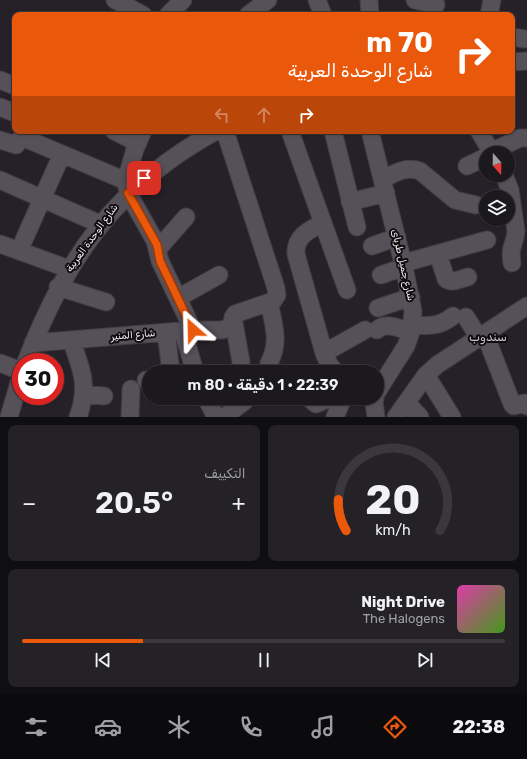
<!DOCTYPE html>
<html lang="ar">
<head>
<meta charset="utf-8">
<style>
	body { margin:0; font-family:Rubik,Cairo,sans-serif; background:#252227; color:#f1f3f6; direction:rtl; height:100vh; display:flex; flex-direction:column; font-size:15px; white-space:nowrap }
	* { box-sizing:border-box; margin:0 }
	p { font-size:13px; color:#a0a0a4 }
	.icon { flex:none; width:22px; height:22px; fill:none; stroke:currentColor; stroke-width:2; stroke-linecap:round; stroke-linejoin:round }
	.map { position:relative; height:417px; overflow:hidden; direction:ltr }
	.panel { display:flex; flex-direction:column; gap:8px; padding:8px; background:#0f0e10; flex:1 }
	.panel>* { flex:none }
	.banner { position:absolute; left:12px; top:12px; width:503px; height:122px; border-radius:8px; box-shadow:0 1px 3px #0004,0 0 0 1px #3a383c; direction:rtl; background:#ea580c; color:#fff; overflow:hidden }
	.needle { width:26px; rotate:160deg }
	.tools { position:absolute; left:479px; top:146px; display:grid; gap:8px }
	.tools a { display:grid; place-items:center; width:36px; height:36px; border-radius:50%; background:#1c191e; box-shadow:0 1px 3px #0004,0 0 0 1px #3a383c; font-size:20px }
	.speed { position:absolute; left:12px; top:353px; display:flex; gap:8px; font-size:20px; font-weight:700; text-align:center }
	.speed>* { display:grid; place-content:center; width:52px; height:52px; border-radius:50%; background:#1c191e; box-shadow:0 1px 3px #0004,0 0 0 1px #3a383c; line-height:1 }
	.speed .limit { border:6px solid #d22; background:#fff; color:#111 }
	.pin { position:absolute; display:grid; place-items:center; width:34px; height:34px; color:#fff; margin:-17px; border-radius:8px; box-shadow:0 2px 6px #0006 }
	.me { position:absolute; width:44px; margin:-22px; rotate:335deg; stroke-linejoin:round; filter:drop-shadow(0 0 3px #0008) }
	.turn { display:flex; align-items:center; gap:14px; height:84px; padding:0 16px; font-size:18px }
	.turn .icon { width:52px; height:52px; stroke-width:2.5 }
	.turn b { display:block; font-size:28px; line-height:34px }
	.lanes { display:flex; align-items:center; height:38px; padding:0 16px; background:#0003; justify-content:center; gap:20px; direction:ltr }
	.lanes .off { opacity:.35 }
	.big { font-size:30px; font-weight:600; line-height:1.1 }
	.panel .card { flex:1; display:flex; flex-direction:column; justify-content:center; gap:6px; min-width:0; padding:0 14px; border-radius:8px; background:#252227 }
	.panel .dial { align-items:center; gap:0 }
	.dial svg { height:104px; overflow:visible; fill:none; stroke:#3a383c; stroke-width:7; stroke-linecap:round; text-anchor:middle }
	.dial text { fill:#f1f3f6; stroke:none }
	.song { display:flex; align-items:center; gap:12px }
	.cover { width:48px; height:48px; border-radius:6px; background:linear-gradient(135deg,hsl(320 70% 55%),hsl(100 70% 35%)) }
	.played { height:4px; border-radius:2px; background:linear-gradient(90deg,#ea580c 25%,#3a383c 25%) }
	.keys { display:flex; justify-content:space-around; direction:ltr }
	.heat { display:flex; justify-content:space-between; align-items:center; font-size:22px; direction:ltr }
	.panel .tiles { flex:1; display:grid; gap:8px; grid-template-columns:1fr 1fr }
	.card:last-child { grid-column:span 2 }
	.trip { position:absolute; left:142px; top:365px; width:242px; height:40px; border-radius:20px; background:#1c191e; box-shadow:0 1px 3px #0004,0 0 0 1px #3a383c; font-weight:600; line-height:40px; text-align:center; direction:rtl }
	.tab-bar { display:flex; height:64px; justify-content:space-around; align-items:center; background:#0b0a0c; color:#a0a0a4 }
	.tab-bar .icon { width:28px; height:28px }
	.tab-bar .on { color:#ea580c }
	.tab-bar b { font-size:18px; color:#f1f3f6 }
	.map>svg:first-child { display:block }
</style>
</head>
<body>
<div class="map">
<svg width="527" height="417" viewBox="0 0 527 417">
	<rect width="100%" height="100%" fill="#262128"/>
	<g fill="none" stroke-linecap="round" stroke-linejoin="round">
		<!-- minor casing -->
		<g stroke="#413d42" stroke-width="19">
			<path id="minor" d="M115,0l28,15
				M317,0l6,15
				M369,0l1,15
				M415,0l21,5
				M168,15l15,-15
				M248,15l20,-15
				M489,15l3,-15
				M512,37l13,2
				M512,62l15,-1
				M0,80l15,6
				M0,107l15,6
				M114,131l24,12
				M143,131l-8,18 -9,32 2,12 27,48 5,20 33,69
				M290,131l57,159
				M333,131l24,96
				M370,131l34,136 9,44 -2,21 -5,14 -29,46
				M479,131l13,22
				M0,140l16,5 5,-7h3l102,43
				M491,152l29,-14h7
				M467,166l19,-9
				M504,175l6,15 6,41c-1,15 -7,14 -4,32
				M383,179c12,-6 23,-13 37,-8l35,29 21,5
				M0,180l100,44
				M350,202l36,-9
				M323,223c-14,7 -28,13 -27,31l28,99 5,11 6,8
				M0,244l69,25
				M372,246l25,-9
				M158,249l28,-32
				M19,251l43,-97
				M438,254l8,25c6,5 14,0 22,-2
				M404,263l83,-23
				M381,275l23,-8
				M58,287l48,15
				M178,298l41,-23
				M378,308l33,-11
				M233,317l8,45
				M466,317l13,21
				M412,325c17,1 27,2 41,-9
				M377,330c9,-9 24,-1 34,2
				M183,331l12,41
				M166,332l5,40
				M485,334l27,70 2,2 10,-3 3,3
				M71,340c11,29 18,47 7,77
				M33,343l160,-13h29l8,-3 5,-13 38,-13 4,-6 -1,-7 -51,-157
				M324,353l41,-23
				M26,362c40,-105 90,-176 190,-231
				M0,363l21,8
				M269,363c11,-20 5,-38 0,-60
				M426,375l26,42
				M146,380h3
				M85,394l19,2
				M206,398l10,19
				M309,398l7,6 14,-6
				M375,398l-1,4 2,15
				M407,403l13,14
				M9,417l12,-41
				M130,417l1,-28
				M224,417l21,-16
				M335,417l8,-19
				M396,417l30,-42 11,-10 90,-59"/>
		</g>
		<!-- minor -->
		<use href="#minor" stroke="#565158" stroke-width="17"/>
	</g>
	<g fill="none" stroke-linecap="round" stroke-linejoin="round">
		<!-- route casing -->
		<g stroke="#983908" stroke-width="10">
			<path id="route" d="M144,178l-16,15 29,52 3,16 33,69"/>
		</g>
		<!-- route -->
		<use href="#route" stroke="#ea580c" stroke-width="7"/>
	</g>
	<g text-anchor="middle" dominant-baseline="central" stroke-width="4" stroke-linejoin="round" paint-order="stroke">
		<!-- street labels -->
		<g font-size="10" fill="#f1edf1" stroke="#0e0c0f">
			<text transform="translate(92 238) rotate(-54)">شارع الوحدة العربية</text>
			<text transform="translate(403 265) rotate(77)">شارع جميل طرباى</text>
			<text transform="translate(133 335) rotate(-5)">شارع المنير</text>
		</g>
		<!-- quarter labels -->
		<g font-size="12" fill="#c8c1c9" stroke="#0e0c0f">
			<text x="488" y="337">سندوب</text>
		</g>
	</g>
</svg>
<div class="tools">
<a><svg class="needle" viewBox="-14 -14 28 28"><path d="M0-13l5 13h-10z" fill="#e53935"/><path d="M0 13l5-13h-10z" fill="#a0a0a4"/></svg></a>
<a><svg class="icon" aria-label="layers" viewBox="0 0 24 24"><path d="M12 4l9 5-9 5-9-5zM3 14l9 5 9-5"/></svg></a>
</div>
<div class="speed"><div class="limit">30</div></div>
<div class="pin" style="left:144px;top:178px;background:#d93025"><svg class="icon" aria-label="arrive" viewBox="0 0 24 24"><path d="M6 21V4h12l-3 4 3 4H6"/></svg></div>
<svg class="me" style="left:193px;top:330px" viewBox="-20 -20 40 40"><path d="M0-17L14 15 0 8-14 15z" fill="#ea580c" stroke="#fff" stroke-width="4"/></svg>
<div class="trip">22:39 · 1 دقيقة · 80 m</div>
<div class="banner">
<div class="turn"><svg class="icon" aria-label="right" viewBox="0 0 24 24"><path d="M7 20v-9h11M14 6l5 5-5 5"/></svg><div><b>70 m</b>شارع الوحدة العربية</div></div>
<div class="lanes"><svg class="icon off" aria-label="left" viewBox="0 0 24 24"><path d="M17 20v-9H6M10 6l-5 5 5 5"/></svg><svg class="icon off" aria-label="ahead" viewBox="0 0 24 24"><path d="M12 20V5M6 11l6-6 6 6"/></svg><svg class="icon" aria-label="right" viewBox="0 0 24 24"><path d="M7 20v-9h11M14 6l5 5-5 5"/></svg></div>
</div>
</div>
<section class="panel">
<div class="tiles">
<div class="card dial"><svg viewBox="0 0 100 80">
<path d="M14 69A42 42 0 1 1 86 69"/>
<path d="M14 69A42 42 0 0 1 8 45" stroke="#ea580c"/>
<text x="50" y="56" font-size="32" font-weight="700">20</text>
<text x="50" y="72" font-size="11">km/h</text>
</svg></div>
<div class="card"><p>التكييف</p>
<div class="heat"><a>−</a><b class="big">20.5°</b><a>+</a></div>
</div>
<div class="card">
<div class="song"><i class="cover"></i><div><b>Night Drive</b><p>The Halogens</p></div></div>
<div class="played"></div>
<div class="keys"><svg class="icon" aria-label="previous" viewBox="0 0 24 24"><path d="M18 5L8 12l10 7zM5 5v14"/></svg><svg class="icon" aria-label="pause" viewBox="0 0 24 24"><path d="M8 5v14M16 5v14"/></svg><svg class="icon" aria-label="next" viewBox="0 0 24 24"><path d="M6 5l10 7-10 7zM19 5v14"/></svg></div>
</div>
</div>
</section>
<nav class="tab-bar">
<b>22:38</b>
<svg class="icon on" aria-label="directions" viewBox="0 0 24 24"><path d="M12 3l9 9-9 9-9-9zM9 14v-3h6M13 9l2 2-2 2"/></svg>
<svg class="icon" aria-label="music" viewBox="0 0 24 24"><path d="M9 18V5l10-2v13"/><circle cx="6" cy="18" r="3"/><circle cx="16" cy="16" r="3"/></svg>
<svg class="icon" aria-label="phone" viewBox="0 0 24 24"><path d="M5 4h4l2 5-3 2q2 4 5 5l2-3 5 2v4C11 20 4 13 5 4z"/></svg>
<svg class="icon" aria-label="climate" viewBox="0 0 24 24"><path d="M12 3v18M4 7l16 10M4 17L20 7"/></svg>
<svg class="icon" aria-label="car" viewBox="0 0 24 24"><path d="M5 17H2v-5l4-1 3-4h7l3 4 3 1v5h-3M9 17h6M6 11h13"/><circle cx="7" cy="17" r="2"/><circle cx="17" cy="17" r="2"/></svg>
<svg class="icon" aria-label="filters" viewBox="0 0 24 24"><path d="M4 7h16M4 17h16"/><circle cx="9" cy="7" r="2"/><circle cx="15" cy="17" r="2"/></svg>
</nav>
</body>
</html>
